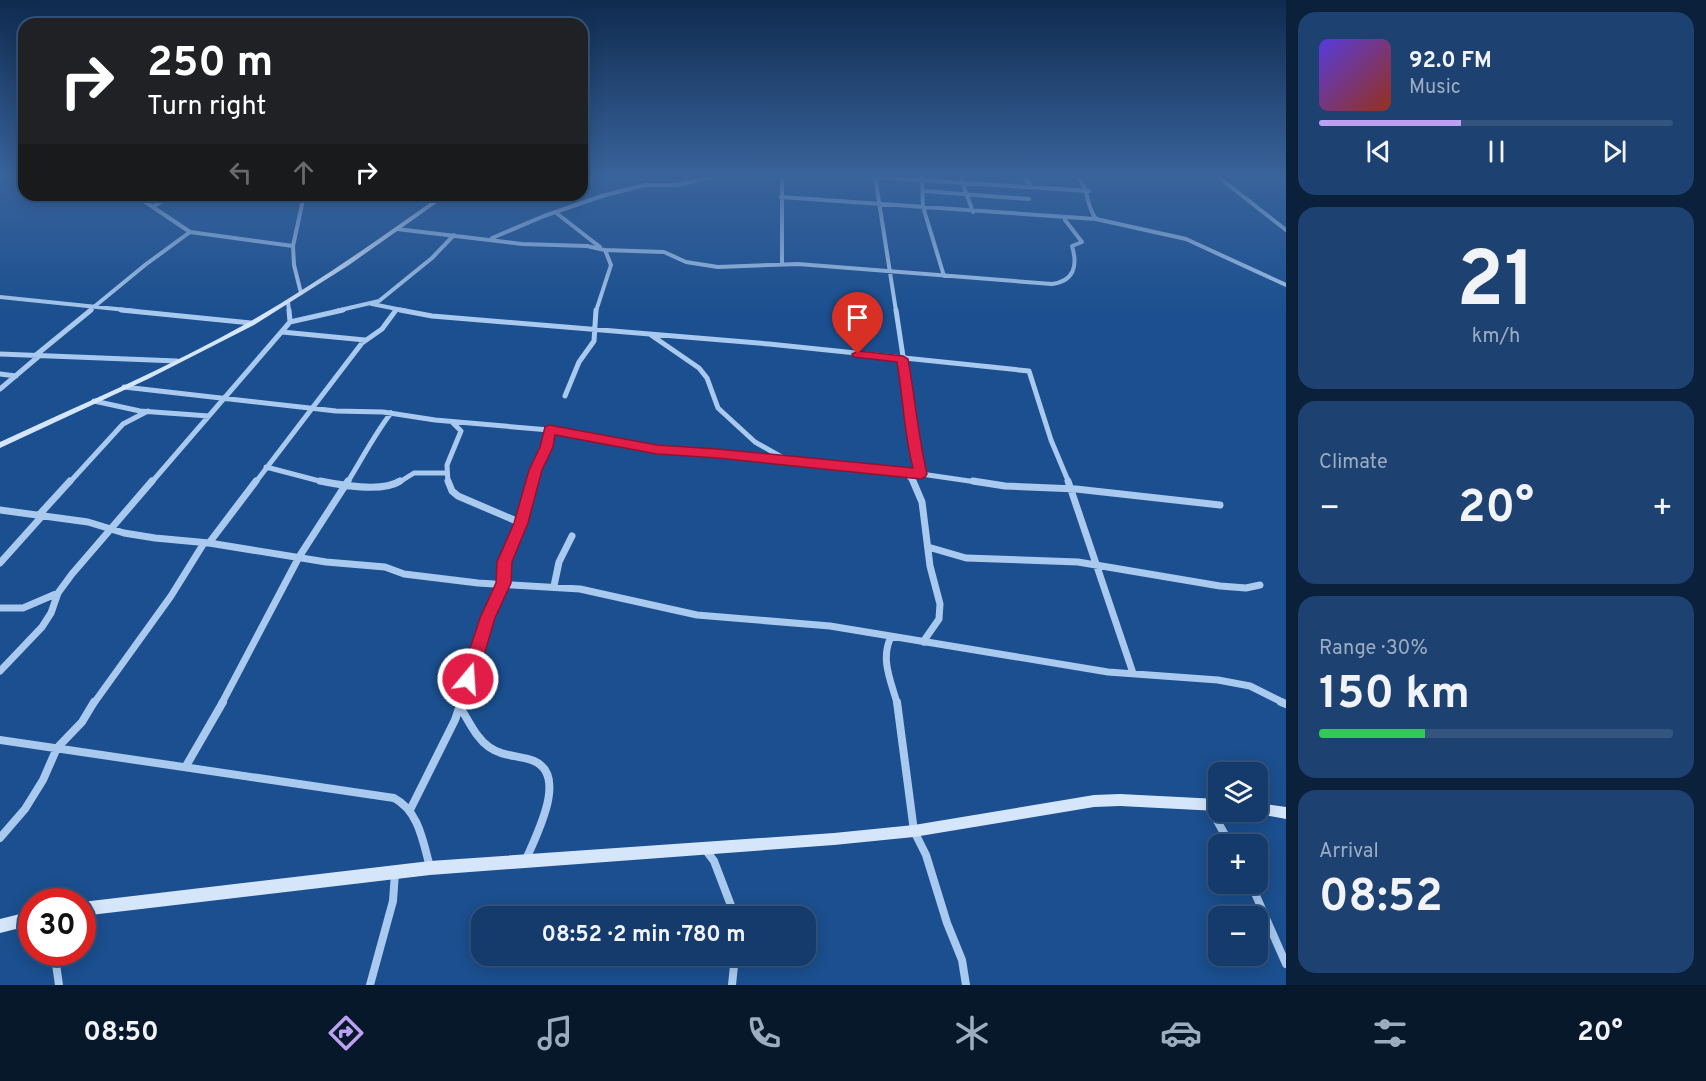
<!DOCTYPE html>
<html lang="en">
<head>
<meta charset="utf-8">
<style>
	body { margin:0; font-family:Overpass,sans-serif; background:#1d4271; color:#f1f3f6; height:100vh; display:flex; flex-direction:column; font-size:22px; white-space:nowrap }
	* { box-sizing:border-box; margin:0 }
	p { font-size:20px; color:#9dadc1 }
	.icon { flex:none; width:33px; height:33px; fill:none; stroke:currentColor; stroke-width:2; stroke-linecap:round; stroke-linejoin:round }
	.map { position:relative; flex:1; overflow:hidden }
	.drawer { display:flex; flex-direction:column; gap:12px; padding:12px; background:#0b203b; width:420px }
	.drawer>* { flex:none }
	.hud { position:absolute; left:18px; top:18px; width:570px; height:183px; border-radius:18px; box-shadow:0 3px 15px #0003,0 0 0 2px #33557e; background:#202124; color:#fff; overflow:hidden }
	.fabs { position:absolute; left:1208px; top:762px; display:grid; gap:12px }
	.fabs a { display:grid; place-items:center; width:60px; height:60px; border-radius:12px; background:#143b6b; box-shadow:0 3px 15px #0003,0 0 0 2px #33557e; font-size:30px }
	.speed { position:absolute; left:18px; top:888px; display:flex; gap:12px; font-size:30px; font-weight:700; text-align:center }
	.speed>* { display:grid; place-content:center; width:78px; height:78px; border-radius:50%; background:#143b6b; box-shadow:0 3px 15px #0003,0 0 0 2px #33557e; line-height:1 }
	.speed .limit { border:9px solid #d22; background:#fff; color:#111 }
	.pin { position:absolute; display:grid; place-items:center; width:51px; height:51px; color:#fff; margin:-62px -26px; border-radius:50% 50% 50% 0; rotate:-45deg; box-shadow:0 0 6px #0007 }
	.pin .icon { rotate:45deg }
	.me { position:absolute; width:66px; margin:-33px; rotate:18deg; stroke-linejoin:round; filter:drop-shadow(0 0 4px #0008) }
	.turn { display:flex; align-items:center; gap:21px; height:126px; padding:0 30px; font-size:27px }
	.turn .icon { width:78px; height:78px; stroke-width:2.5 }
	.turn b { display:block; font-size:42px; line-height:51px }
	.lanes { display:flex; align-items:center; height:57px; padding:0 30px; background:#0003; justify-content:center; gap:30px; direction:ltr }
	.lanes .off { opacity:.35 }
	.big { font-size:45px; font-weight:700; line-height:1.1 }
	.drawer .widget { flex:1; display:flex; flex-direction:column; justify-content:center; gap:9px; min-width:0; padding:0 21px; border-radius:18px; background:#1d4271 }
	.drawer .dial { align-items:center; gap:0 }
	.dial b { font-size:78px; line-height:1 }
	.song { display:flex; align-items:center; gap:18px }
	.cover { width:72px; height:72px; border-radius:9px; background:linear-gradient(135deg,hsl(250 70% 55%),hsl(10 70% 35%)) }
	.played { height:6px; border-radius:3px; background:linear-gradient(90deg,#bca0f2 40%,#33557e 40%) }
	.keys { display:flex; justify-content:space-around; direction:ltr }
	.heat { display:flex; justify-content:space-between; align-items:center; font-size:33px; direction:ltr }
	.charge { height:9px; border-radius:4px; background:linear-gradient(90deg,#34c759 30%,#33557e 0) }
	.trip { position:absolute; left:471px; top:906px; width:345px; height:60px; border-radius:18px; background:#143b6b; box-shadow:0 3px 15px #0003,0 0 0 2px #33557e; font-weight:700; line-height:60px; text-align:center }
	.dock { display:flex; height:96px; justify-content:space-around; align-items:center; background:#08182b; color:#9dadc1 }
	.dock .icon { width:42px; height:42px }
	.dock .selected { color:#bca0f2 }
	.dock b { font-size:27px; color:#f1f3f6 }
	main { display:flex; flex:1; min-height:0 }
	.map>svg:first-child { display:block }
</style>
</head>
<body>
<main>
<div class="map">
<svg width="1286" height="985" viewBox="0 0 1286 985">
	<rect width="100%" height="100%" fill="#1b4f8f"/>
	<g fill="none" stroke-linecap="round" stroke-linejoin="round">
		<!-- street-far3 -->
		<path stroke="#a9c9ee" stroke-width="4" d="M782,176v88
			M858,176l231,15
			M875,176l21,135
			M960,176l13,36
			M1024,176l7,11
			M1077,176c12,13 9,30 19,43l90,20 100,46
			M1217,176l69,54
			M922,177l1,31
			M924,191l105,8
			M135,195l55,37 103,14 1,19 7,28
			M781,197l315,22
			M154,206l18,-11
			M924,210l20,66
			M555,212l45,35
			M397,229l125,15 65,2 18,4 6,15 -15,46
			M492,238l52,-22 58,-20 43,-11h33l38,-9
			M293,246l11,-51
			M605,250l59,2 22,10 32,5 80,-3 254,20c22,-3 26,-18 20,-38l10,-4 -17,-22
			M0,297l136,14
			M288,302l1,9
			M372,304l35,7
			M89,311l56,-46 45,-33
			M336,311l43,-10 53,-43 22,-23
			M395,311l1,-2"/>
		<!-- street-far2 -->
		<path stroke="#a9c9ee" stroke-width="5" d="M121,310l130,13
			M400,310l32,6 337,28 260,27 22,69 18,43
			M896,310l16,106 2,30 7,28
			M290,322l53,-12
			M282,332l83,8
			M651,335l48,33 8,10 11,30 37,34 30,17
			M0,354l177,7
			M36,355l55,-45
			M0,374l16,2
			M124,387l212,24 47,1 52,8 114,10 108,20 230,19 96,14
			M0,389l39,-33
			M565,396l14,-34 15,-21 2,-31
			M94,401l46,10 69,5
			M266,467l61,16
			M906,473l8,10
			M69,483l54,-59 25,-13
			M151,483l139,-161 -1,-12
			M255,483l107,-140 20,-14 14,-19
			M347,483c15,-24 27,-48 44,-70
			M398,483l16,-10h33
			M448,483l-1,-18 14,-34 -9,-9
			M532,483l14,-36 3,-17"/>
		<!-- street-far1 -->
		<path stroke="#a9c9ee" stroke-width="7" d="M320,481c20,4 62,12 80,0
			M448,481l4,10 6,5 63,27
			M913,481l9,21 8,64 10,38 -1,15 -16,23
			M973,481l32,5 71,3 144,16
			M1068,481l65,192
			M0,510l88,12 36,11 31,5 54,5 117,19 59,5 19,7 74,9 102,6 117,26 133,11 278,46 110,8 32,6 34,17
			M39,515l31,-34
			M209,543l47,-62
			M928,547l38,11 112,4 142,24 26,2 14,-3
			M0,563l43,-48
			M554,586l5,-24 13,-26
			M0,608h23l35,-15
			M891,637c-11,22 0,44 6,66
			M0,671l42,-44 9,-14 7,-20 14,-19 80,-93
			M94,703l77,-107 33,-53
			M222,703l77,-146 49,-76
			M460,703l28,-85 16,-35v-21l17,-39 11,-42"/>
		<!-- street -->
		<path stroke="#a9c9ee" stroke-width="8" d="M897,702l17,129 12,24 21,68 15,37 4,25
			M1281,702l5,2
			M459,706c10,14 16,31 30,41 14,10 30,8 45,14 35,15 1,76 -9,101
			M0,740l394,58c25,13 29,44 36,69
			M186,766l37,-64
			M1209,806l21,38
			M410,810l45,-90 6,-18
			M0,838l25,-29 18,-29 14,-32 25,-26 12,-20
			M705,849l9,12 21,55
			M1251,884l35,80
			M59,952l-3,12 3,21
			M370,985l23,-84 2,-28
			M732,985l3,-29"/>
		<!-- secondary -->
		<path fill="#d6e6fa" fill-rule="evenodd" d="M441,195h7l-99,70 -95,60 -106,54 -148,69v-6c84,-39 170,-75 251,-121 66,-38 128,-82 190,-126z
			M1120,794l98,5v12l-98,-5 -26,1 -180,30 -80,8 -404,30 -348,41v-14l348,-41 404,-28 80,-8 180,-30z
			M1257,803l29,4v12l-33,-6 -1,-1h5z
			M32,911v14l-32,8v-14z"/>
	</g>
	<!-- sky -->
	<linearGradient id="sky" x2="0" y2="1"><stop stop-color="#0f2b4f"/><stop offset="0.56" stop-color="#39639b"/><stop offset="1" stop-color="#39639b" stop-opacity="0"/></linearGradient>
	<rect width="1286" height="314" fill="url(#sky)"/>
	<!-- route -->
	<path fill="#e11d48" stroke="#92132f" stroke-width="1.5" d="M858,351l45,5 5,3c7,38 10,77 19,115l-2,3 -4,2 -204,-21 -60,-4 -102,-19 -2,12 -11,23 -14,53 -16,39 -1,21 -16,35 -18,61 -3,5 -6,2 -6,-2 -2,-5 20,-61 16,-35 1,-21 17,-39 15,-53 11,-23 5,-20 4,-2 108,20 60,4 196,19c-9,-34 -10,-71 -16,-106l-43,-5 -2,-3z"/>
</svg>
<div class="fabs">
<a><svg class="icon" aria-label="layers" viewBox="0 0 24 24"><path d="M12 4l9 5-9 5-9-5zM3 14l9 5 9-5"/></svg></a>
<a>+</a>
<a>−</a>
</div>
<div class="speed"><div class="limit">30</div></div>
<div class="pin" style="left:858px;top:354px;background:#d93025"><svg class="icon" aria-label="arrive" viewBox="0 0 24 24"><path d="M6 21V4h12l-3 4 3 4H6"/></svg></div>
<svg class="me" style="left:468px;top:679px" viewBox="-20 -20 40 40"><circle r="17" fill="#e11d48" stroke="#fff" stroke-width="3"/><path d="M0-11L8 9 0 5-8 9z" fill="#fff"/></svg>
<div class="trip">08:52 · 2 min · 780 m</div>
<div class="hud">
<div class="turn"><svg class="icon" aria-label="right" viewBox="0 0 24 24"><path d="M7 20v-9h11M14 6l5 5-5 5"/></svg><div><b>250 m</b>Turn right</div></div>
<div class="lanes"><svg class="icon off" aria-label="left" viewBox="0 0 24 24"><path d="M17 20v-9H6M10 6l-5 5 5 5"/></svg><svg class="icon off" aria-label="ahead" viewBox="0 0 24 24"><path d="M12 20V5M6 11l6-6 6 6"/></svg><svg class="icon" aria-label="right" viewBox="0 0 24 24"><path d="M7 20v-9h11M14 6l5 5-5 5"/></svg></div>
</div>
</div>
<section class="drawer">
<div class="widget">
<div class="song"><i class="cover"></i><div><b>92.0 FM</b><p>Music</p></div></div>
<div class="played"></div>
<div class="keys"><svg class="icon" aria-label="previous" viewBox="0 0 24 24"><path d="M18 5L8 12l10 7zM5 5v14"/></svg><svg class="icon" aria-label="pause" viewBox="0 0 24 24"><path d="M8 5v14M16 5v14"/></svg><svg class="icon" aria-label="next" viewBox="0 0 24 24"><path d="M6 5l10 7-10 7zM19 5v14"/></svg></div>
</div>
<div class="widget dial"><b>21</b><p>km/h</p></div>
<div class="widget"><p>Climate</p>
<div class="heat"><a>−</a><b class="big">20°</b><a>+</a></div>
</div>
<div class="widget"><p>Range · 30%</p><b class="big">150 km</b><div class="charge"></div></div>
<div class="widget"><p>Arrival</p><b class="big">08:52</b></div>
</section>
</main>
<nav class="dock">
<b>08:50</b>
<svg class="icon selected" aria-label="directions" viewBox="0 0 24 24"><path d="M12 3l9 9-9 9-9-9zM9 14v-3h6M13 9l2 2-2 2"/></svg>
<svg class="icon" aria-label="music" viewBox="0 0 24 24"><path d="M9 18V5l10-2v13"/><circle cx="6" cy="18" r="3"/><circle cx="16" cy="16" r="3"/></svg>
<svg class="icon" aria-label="phone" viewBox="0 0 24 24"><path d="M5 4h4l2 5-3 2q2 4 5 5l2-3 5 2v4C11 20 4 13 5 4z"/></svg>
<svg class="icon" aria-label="climate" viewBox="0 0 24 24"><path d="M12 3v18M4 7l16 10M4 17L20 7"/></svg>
<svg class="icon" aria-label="car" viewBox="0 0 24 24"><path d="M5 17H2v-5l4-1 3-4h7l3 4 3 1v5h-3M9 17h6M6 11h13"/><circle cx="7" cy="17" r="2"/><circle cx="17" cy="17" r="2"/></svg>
<svg class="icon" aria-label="filters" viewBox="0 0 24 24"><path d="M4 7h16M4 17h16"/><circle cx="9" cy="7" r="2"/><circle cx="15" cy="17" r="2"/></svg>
<b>20°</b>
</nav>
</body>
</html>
